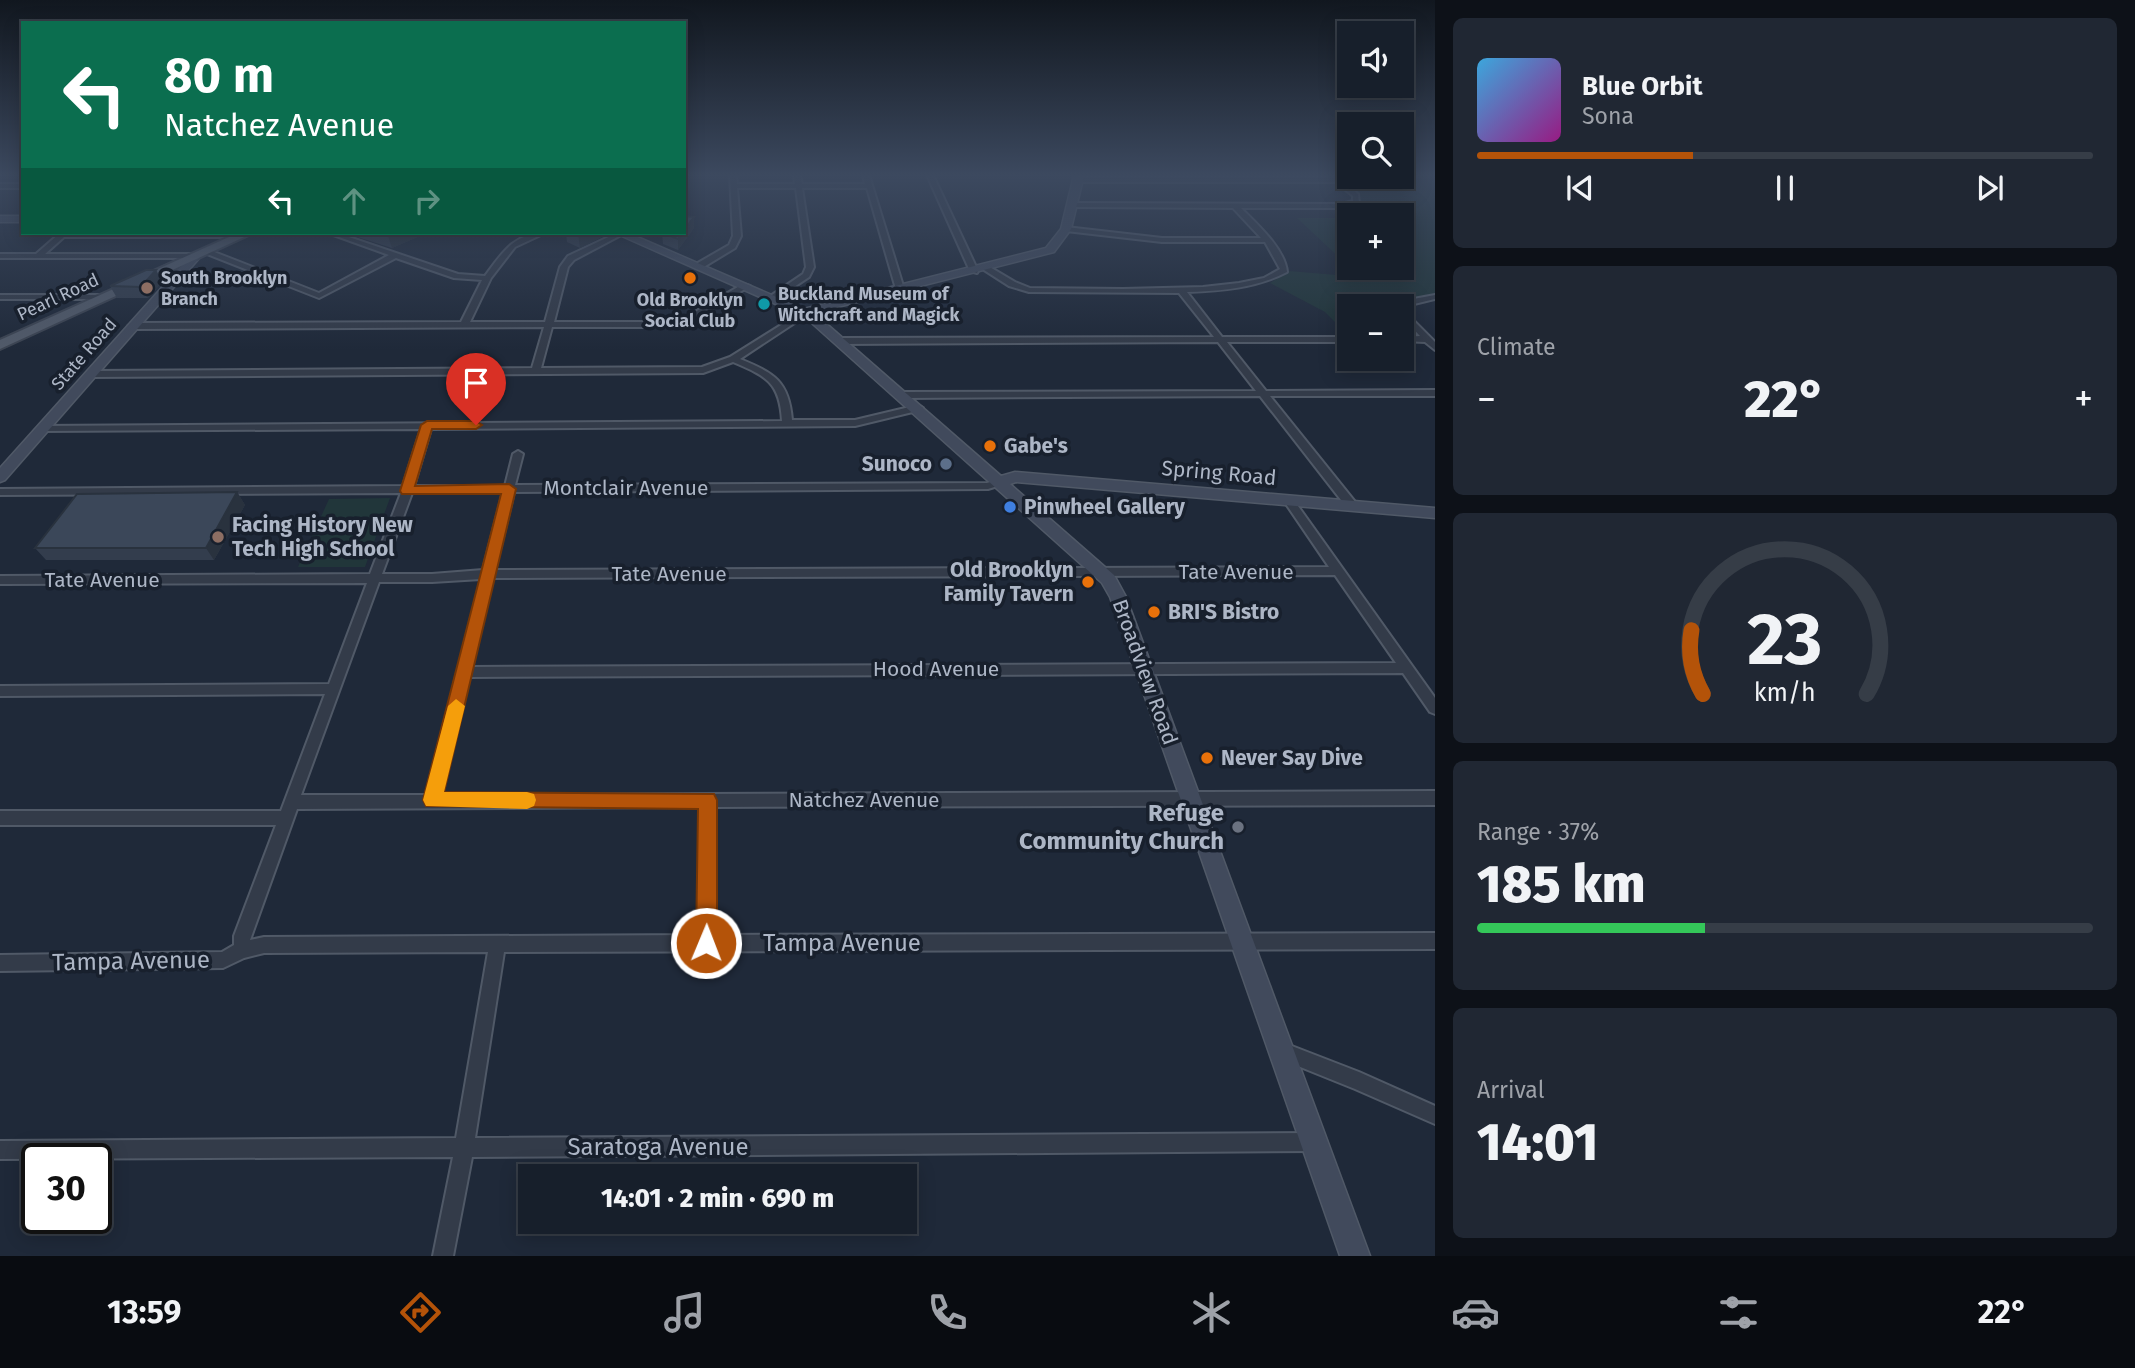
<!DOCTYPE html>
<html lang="en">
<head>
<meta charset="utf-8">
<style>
	body { margin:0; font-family:"Fira Sans",sans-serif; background:#202733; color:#f1f3f6; height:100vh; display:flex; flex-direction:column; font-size:26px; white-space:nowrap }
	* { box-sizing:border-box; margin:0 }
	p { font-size:23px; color:#9ea2a9 }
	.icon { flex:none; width:38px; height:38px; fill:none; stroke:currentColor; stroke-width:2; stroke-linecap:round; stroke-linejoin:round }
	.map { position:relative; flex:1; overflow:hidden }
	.details { display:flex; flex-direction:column; gap:18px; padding:18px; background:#0d1118; width:700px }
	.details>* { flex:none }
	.guide { position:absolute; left:21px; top:21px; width:665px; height:214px; border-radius:0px; box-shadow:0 4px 18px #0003,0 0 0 2px #363d47; background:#0b6e4f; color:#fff; overflow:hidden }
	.tools { position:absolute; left:1337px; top:21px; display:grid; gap:14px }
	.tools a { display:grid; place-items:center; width:77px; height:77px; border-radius:0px; background:#171f2b; box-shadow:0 4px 18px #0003,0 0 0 2px #363d47; font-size:35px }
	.speed { position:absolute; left:21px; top:1143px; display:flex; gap:14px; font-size:35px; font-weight:700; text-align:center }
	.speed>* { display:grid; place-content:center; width:91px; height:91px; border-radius:50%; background:#171f2b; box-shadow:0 4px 18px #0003,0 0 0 2px #363d47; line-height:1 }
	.speed .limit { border:4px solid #111; border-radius:10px; background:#fff; color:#111 }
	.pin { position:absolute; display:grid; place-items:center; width:60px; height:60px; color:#fff; margin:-72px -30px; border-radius:50% 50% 50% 0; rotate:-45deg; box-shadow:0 0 7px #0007 }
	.pin .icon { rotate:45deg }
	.me { position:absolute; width:77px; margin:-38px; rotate:1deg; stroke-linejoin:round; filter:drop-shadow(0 0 5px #0008) }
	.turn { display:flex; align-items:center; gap:24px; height:147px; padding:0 28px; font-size:32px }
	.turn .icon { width:91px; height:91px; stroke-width:2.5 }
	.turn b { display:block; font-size:49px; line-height:60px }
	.lanes { display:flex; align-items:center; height:66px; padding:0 28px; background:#0003; justify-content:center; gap:35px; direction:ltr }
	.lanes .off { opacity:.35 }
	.big { font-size:52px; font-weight:800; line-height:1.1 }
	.details .tile { flex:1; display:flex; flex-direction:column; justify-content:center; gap:10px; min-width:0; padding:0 24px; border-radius:10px; background:#202733 }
	.details .dial { align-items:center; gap:0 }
	.dial svg { height:182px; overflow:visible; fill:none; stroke:#363d47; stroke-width:7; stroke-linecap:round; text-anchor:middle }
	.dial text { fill:#f1f3f6; stroke:none }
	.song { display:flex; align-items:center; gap:21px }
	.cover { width:84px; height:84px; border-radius:10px; background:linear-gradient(135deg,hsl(200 70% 55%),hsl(310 70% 35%)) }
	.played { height:7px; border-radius:4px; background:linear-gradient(90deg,#b45309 35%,#363d47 35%) }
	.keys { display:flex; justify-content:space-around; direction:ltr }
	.heat { display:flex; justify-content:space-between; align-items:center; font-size:38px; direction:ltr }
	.charge { height:10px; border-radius:5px; background:linear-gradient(90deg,#34c759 37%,#363d47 0) }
	.trip { position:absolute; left:518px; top:1164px; width:399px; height:70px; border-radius:0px; background:#171f2b; box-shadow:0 4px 18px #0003,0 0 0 2px #363d47; font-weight:800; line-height:70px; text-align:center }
	.dock { display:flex; height:112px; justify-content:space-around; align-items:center; background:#090c11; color:#9ea2a9 }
	.dock .icon { width:49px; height:49px }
	.dock .active { color:#b45309 }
	.dock b { font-size:32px; color:#f1f3f6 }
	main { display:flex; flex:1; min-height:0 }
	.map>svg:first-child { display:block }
</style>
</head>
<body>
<main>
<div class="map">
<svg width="1435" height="1256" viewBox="0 0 1435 1256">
	<rect width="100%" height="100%" fill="#1f2939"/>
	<!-- green -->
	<path fill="#21363a" d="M1435,175v123h-11l-21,11 24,30h-25v-33h-53v30l-24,-24 -55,-29 19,-12 60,5 5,-8h48v-53l-53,1 -12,-10 20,-4 2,-4 -9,-9h21l1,-6 -9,-6z
		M1297,218h52v45l-5,-1z
		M390,498l-25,69h-67l31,-68z"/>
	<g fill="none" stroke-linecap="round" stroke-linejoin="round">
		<!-- stream -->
		<path stroke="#324461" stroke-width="2" d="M1406,175l4,4"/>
		<!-- street casing -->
		<g stroke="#505967" stroke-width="4">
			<path id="street" d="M730,175h6l1,9h58l-1,-9h6l2,9h63l-2,-9h6l35,114 -4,2 -4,-2 -29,-101h-65l12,79 -5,10 -33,22 -7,-2 34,-23 3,-7 -10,-79h-59l4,48 -6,12 -33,20h-6v-4l33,-19 4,-9z
				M927,175h6l45,96 -1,2 -7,-2z
				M1328,175h6l24,19 1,9 -18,5h-100c16,16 44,41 46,64 -31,16 -66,19 -100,20l35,45h127v5h-122l39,49 169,-1v6h-165l86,107 1,3 -1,3h-8l-88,-113 -358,2 -5,-3 5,-3 354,-1 -38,-49 -378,2 -4,-3 4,-3 374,-1 -35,-44 -150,-1 -20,-6 -28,-18 7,-2 27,16 15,6 93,1 80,-2 36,-4 25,-5 16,-9 -15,-27h-103l-96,-11 -4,-2 4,-2 96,11h99l-28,-30 -161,-1 -3,-2 3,-2 269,1 12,-3v-5l-17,-14h-258l-3,-2 3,-2h253z
				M0,184h23v4h-23z
				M60,233h183l4,2 -4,2h-179l-19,17h154l1,2 -4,2h-196v-4h36z
				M328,233h9l121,41 27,2c17,-23 29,-43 60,-43l-30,14 -24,31 -21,44h75l15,-55 8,-11 49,-23h8l-51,27 -6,7 -14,55h124l65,-38 7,2 -70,41h-128l-11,41 161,-1 28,-10 75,-47h3v4l-68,45c34,14 49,22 52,61h63l63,-15 5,3 -2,2 -66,16 -424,3 -17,57h91l8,-32 5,-3 5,3 -8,31 472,-2 13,-4 5,3 -1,2 -16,5 -474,3 -19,78 834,-3 -45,-66 5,-4 4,2 142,199v16l-5,-2 -27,-39 -934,4 -28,118 994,-4v14l-721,2v128l721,-2v16l-931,3 -29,186 840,-5 7,2 2,7 -2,7 -7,2 -843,6 -19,99h-20l20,-99 -453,2v-18l456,-3 32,-186 -224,1 -20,5 -21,10 -223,3v-16l222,-3 12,-7v-9l42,-111h-276v-14h281l44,-117 -325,2v-10l329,-2 38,-101 -367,1v-8l370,-2 31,-81 -401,2v-6l403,-3 18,-57 -378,2 -3,-1v-4l742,-5c-2,-39 -16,-45 -49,-59l-30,11 -612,4 -4,-3 4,-3 441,-3 12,-41 -412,2 -4,-3 4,-3 329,-1 21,-42 -28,-2 -58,-20 -77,40 -117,-46 7,-2 110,43 70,-38zM503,492l-20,78 -51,4h-50l30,-81zM1335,575l61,88 -924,4 21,-89zM481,579l-55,216h-125l78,-213h53zM700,807l-2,128 -434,2 -14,3 47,-131z
				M0,295h103l4,2 -4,2h-103z
				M1435,295v4l-21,5 -7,10 28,28v8l-10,-8 -23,-1v-4l18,-1 -18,-19v-7l6,-10z
				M1284,1043l75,29 76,34v18l-80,-35 -77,-31 -3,-6 3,-6z"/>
		</g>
		<!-- secondary casing -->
		<g stroke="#505967" stroke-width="3">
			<path id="secondary" d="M1074,175h10l-13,54 -17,23 -240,61 187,163 14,-4 420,36v10l-419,-36 -6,2 104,91 12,22 244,659h-30l-230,-659 -8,-14 -297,-266 -190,-84h13l176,76 242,-61 15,-19z
				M0,216h23v6h-23z
				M192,254l9,2 -196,224 -5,2v-14z"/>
		</g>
		<!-- primary casing -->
		<g stroke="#3c4452" stroke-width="4">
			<path id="primary" d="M238,233h15l-253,116v-9z"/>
		</g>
		<!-- street -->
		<use href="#street" fill="#333b49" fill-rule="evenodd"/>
		<!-- secondary -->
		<use href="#secondary" fill="#414a5c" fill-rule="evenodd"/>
		<!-- primary -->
		<use href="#primary" fill="#515a69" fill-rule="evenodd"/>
	</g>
	<!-- wall -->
	<path fill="#333d4d" d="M694,228l-16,22 -15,-6 -1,-11z
		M345,233h77v2l-30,13z
		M566,233h41v1l-27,14 -13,-6z
		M156,270l6,12 -14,16h-31l-7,-12z
		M237,492l8,13 -31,55h-168l-11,-12z"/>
	<!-- shaded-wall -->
	<path fill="#29323e" d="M694,217v11l-16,22v-11l4,-6h2v-3z
		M387,233h35v2l-30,13z
		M578,233h29v1l-27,14z
		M156,270l6,12 -14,16 -7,-11z
		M237,492l8,13 -31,55 -8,-12z"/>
	<!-- building -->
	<path fill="#3b4759" stroke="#29323e" stroke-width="2" d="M684,216l10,1 -10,13z
		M663,233h19l-4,6z
		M146,270h10l-15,17 -31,-1z
		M237,492l-31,56h-171l42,-54z"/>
	<!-- sky -->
	<linearGradient id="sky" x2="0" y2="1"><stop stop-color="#11171f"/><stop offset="0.5" stop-color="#3c495f"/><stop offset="1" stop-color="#3c495f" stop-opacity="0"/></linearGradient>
	<rect width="1435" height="350" fill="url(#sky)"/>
	<!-- route -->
	<path fill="#b45309" stroke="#753606" stroke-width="2" d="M427,421h49l6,4 -6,4h-44l-17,57 94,-2 7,5 -72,303 270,2 3,6v143l-3,8 -8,3 -7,-3 -3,-8 2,-134 -272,-3 -3,-6 78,-306h-99l-2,-3 21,-66z"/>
	<!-- slow -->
	<path fill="#f59e0b" d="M456,699l9,7 -21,86h83l7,2 2,6 -2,6 -7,3 -101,-3 -3,-6 25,-94z"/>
	<!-- markers -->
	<g fill="#e8710a" stroke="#18202d" stroke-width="2.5">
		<circle cx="690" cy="278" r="7"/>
		<circle cx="990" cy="446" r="7"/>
		<circle cx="1088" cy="582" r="7"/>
		<circle cx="1154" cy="612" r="7"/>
		<circle cx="1207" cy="758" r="7"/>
	</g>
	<g fill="#8d6e63" stroke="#18202d" stroke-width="2.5">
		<circle cx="147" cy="288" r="7"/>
		<circle cx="218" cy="537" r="7"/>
	</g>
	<circle fill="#0f9aa8" stroke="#18202d" stroke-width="2.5" cx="764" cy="304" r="7"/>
	<circle fill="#5c6f8a" stroke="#18202d" stroke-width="2.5" cx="946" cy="464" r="7"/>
	<circle fill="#3f7fe0" stroke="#18202d" stroke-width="2.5" cx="1010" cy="507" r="7"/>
	<circle fill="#6b7280" stroke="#18202d" stroke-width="2.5" cx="1238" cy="827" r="7"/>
	<g text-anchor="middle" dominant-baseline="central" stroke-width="7" stroke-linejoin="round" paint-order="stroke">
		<!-- far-poi labels -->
		<g font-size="18" font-weight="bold" fill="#adb6c6" stroke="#18202d" text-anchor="start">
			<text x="161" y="278">South Brooklyn<tspan x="161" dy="21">Branch</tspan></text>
			<text x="778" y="294">Buckland Museum of<tspan x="778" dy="21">Witchcraft and Magick</tspan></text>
			<text x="690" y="300" text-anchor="middle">Old Brooklyn<tspan x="690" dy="21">Social Club</tspan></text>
		</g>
		<!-- far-street labels -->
		<g font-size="18" fill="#adb6c6" stroke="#18202d">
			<text transform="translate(58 297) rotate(-25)">Pearl Road</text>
			<text transform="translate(84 354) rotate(-49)">State Road</text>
		</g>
		<!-- poi labels -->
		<g font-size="21" font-weight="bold" fill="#adb6c6" stroke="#18202d" text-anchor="start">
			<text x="1004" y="446">Gabe's</text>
			<text x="932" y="464" text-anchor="end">Sunoco</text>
			<text x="1024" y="507">Pinwheel Gallery</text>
			<text x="232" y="525">Facing History New<tspan x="232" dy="24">Tech High School</tspan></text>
			<text x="1074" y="570" text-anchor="end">Old Brooklyn<tspan x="1074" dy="24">Family Tavern</tspan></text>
			<text x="1168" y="612">BRI'S Bistro</text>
			<text x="1221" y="758">Never Say Dive</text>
		</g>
		<!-- street labels -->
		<g font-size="21" fill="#adb6c6" stroke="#18202d">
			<text transform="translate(1219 473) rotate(5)">Spring Road</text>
			<text x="626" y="488">Montclair Avenue</text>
			<text x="1236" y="572">Tate Avenue</text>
			<text x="669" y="574">Tate Avenue</text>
			<text x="102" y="580">Tate Avenue</text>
			<text x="936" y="669">Hood Avenue</text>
			<text transform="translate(1145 672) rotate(70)">Broadview Road</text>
			<text x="864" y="800">Natchez Avenue</text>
		</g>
		<!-- near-poi labels -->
		<g font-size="24" font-weight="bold" fill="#adb6c6" stroke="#18202d" text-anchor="end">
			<text x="1224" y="813">Refuge<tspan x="1224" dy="28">Community Church</tspan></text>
		</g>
		<!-- near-street labels -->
		<g font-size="24" fill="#adb6c6" stroke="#18202d">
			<text x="842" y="943">Tampa Avenue</text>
			<text transform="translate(131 961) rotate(-1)">Tampa Avenue</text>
			<text x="658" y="1147">Saratoga Avenue</text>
		</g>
	</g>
</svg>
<div class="tools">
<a><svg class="icon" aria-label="sound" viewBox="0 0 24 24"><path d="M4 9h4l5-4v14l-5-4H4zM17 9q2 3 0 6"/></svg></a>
<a><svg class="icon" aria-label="search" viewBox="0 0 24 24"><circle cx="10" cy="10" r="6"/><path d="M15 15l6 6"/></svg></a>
<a>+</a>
<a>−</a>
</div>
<div class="speed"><div class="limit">30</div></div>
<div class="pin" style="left:476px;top:425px;background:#d93025"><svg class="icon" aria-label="arrive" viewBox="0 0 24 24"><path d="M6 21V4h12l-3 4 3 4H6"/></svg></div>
<svg class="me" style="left:706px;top:943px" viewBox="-20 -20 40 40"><circle r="17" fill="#b45309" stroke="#fff" stroke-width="3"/><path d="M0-11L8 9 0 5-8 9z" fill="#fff"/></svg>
<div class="trip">14:01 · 2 min · 690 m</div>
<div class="guide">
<div class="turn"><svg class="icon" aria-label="left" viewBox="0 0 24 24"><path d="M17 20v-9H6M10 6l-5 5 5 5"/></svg><div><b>80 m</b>Natchez Avenue</div></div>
<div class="lanes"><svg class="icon" aria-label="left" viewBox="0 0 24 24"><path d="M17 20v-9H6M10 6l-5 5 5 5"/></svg><svg class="icon off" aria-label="ahead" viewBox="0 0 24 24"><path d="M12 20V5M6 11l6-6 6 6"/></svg><svg class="icon off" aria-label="right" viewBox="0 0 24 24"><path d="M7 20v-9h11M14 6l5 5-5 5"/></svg></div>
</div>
</div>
<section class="details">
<div class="tile">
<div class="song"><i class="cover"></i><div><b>Blue Orbit</b><p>Sona</p></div></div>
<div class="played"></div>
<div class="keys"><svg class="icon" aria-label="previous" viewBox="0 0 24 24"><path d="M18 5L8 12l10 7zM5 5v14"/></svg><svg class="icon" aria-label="pause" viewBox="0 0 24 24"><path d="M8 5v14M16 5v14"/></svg><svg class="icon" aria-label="next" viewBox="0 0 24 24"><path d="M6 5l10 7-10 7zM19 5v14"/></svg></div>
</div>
<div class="tile"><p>Climate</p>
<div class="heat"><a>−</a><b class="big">22°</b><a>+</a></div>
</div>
<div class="tile dial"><svg viewBox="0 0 100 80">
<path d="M14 69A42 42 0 1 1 86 69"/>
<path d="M14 69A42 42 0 0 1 9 41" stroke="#b45309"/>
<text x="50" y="56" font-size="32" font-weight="700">23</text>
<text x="50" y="72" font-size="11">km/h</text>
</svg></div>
<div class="tile"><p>Range · 37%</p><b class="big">185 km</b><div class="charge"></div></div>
<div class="tile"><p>Arrival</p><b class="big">14:01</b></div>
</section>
</main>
<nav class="dock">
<b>13:59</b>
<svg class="icon active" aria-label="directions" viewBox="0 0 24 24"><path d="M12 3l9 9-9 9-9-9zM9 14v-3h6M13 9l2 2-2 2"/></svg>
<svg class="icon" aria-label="music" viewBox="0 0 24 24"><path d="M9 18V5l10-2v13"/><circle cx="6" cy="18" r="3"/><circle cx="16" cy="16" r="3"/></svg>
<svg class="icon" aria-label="phone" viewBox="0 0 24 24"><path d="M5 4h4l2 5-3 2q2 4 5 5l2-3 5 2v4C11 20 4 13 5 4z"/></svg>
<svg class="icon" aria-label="climate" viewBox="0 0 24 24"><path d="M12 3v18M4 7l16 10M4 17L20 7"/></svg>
<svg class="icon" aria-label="car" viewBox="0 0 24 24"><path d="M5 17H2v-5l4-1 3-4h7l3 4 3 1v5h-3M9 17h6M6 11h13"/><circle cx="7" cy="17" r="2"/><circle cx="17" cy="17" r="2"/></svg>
<svg class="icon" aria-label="filters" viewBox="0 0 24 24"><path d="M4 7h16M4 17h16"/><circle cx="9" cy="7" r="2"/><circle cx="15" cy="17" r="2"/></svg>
<b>22°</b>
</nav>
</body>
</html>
